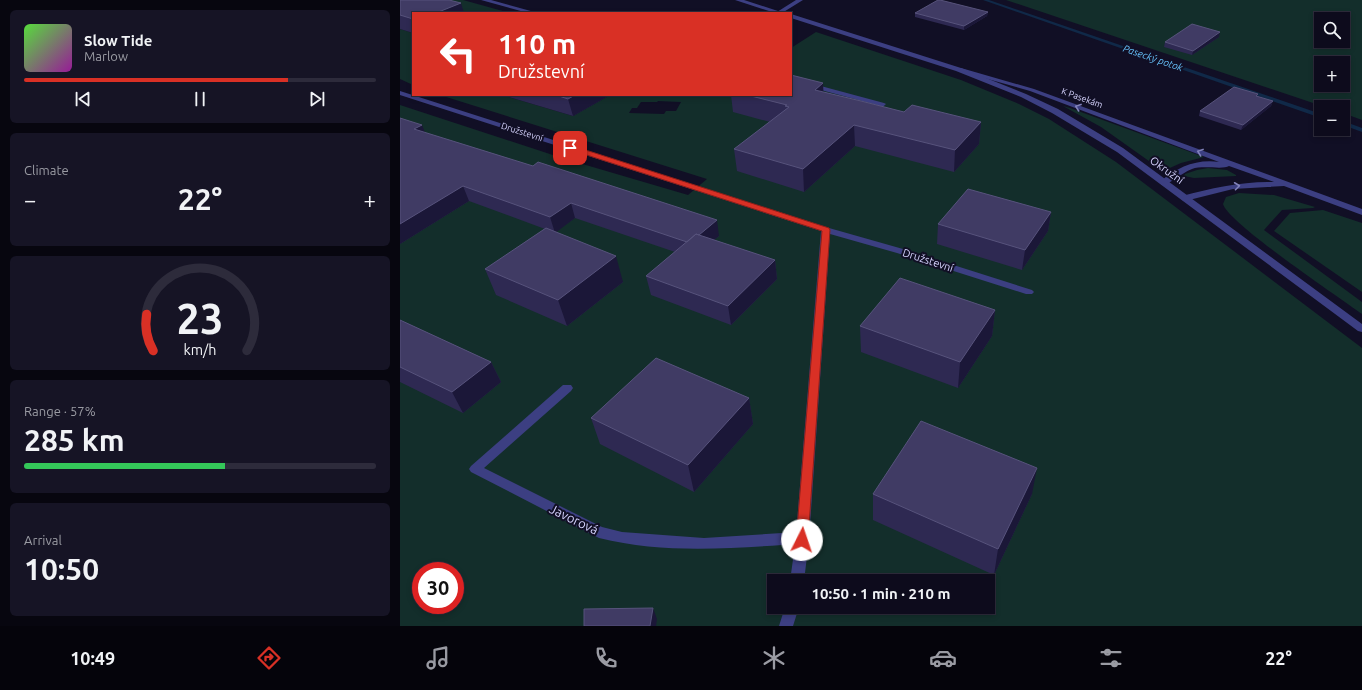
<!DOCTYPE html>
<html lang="en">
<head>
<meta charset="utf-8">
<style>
	body { margin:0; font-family:Ubuntu,sans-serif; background:#161425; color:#f1f3f6; height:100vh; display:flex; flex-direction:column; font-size:15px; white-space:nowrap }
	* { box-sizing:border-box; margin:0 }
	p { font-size:13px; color:#9a9ba3 }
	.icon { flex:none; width:22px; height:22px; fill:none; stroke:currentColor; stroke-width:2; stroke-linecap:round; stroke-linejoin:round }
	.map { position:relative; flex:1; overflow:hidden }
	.panel { display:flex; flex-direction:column; gap:10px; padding:10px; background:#07060f; width:400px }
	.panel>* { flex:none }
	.top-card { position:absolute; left:12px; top:12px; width:380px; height:84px; border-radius:0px; box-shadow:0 2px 6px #0003,0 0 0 1px #2d2b3b; background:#d93025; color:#fff; overflow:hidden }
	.tools { position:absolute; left:914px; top:12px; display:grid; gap:8px }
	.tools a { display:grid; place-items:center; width:36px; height:36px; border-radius:0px; background:#0d0b1c; box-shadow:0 2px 6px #0003,0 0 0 1px #2d2b3b; font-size:20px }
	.speed { position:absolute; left:12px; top:562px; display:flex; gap:8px; font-size:20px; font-weight:700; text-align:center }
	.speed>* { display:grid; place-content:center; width:52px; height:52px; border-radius:50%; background:#0d0b1c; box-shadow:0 2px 6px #0003,0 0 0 1px #2d2b3b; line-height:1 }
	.speed .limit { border:6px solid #d22; background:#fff; color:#111 }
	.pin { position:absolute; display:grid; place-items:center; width:34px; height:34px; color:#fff; margin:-17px; border-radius:8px; box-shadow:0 2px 6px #0006 }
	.me { position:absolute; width:44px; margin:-22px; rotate:4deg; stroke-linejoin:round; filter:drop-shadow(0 0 3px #0008) }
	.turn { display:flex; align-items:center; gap:14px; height:84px; padding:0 20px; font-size:18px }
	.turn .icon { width:52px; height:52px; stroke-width:2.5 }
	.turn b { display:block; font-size:28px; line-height:34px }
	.big { font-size:30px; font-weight:700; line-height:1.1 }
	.panel .card { flex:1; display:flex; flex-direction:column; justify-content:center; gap:6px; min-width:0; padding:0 14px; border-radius:6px; background:#161425 }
	.panel .dial { align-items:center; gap:0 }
	.dial svg { height:104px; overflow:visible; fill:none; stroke:#2d2b3b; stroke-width:7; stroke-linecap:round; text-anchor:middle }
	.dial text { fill:#f1f3f6; stroke:none }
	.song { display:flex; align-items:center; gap:12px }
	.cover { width:48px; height:48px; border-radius:6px; background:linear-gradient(135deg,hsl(110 70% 55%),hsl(300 70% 35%)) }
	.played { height:4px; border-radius:2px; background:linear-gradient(90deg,#d93025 75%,#2d2b3b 75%) }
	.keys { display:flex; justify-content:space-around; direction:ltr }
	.heat { display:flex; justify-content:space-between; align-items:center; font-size:22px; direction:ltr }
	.charge { height:6px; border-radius:3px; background:linear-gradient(90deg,#34c759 57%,#2d2b3b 0) }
	.trip { position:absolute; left:367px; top:574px; width:228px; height:40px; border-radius:0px; background:#0d0b1c; box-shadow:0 2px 6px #0003,0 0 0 1px #2d2b3b; font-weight:700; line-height:40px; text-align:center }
	.dock { display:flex; height:64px; justify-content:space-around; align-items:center; background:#05040b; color:#9a9ba3 }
	.dock .icon { width:28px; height:28px }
	.dock .current { color:#d93025 }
	.dock b { font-size:18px; color:#f1f3f6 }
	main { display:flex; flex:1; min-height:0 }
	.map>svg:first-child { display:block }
</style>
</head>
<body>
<main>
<section class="panel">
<div class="card">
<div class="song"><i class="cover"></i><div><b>Slow Tide</b><p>Marlow</p></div></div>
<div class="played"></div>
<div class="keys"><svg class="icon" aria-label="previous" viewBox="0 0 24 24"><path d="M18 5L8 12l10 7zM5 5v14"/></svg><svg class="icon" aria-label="pause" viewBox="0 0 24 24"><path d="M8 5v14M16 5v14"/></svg><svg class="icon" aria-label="next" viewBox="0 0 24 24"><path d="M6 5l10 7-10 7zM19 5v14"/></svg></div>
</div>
<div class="card"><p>Climate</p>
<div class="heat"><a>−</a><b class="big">22°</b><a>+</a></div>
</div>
<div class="card dial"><svg viewBox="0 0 100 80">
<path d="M14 69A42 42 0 1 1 86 69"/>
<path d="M14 69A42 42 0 0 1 9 41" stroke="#d93025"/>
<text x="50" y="56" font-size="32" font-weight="700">23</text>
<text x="50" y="72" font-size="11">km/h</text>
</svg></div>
<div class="card"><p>Range · 57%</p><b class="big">285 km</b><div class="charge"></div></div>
<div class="card"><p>Arrival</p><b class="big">10:50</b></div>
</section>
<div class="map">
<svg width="962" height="626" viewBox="0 0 962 626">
	<rect width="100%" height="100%" fill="#110f25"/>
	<!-- green -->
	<path fill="#132e2b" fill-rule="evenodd" d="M0,0h63l47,13h-64z
		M606,0h356v120l-19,-7v-6h-18zM921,19h22v22h-22zM921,63h22v22h-22z
		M0,29l13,4v52l-13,-6z
		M416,32l145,48 58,24 30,15 67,43 246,186v278h-962v-521l162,53 126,37 19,-16 -267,-84h62l71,21 37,-21h181v-47zM258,101l23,1 -5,9h-10l-2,3 -35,-1 3,-5h5l4,-6h16zM21,571h34v34h-34zM374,581h214v26h-214z
		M663,106l7,2 134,49 -23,6 -18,8 -62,-44z
		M808,168l19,2 9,5v1l-42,2 -10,-2 1,-2 12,-4z
		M839,193l35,2 41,12 -2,1 -31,2 -18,20 98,72v12c-22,-16 -134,-91 -139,-110l3,-7z
		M923,210l39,13v69l-88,-61 16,-18z"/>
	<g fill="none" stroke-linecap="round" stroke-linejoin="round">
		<!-- stream -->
		<path fill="#102948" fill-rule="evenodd" d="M583,0h6l332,114v4z
			M943,121l19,7v4l-19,-7z"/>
		<!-- minor -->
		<path fill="#3c3f82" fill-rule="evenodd" d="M81,0h10l47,13h-10z
			M396,0h7l-21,13 -5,-1z
			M561,68l73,21 328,120v6l-78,-29 -51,3 -48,12 -3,-1 -1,-2 1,-2c30,-8 61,-15 92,-14l-45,-16c-6,4 -26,-1 -37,3 -9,3 -24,17 -31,16v-4c17,-14 35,-22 58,-19l-189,-71 -71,-20v-2z
			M391,78l93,25 2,1 -13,12h-6v-4l10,-7 -86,-23z
			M0,91l429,137 74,21 129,41 2,2 -2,2h-6l-129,-41 -67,-19 -21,306 -5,41h-14l5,-36h-13c-61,4 -123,8 -183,-7l-128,-66 -2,-3 2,-3 92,-81h8l2,3 -2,3 -87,77 118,59 20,5 82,6 78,-5 14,1 25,-303 -421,-136z
			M385,607h14l-6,19h-14z"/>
		<!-- tertiary -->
		<path fill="#3c3f82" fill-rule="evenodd" d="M335,0h9l40,13h-9z
			M391,14l170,54 65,26 32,15 65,39 239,176v8l-4,-1 -241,-179 -65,-39 -31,-16 -65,-26 -165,-53z"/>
	</g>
	<!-- wall -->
	<path fill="#2e2952" d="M0,0l13,13v20l-13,-4z
		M588,12l-1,4 -23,14 -49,-13v-4z
		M819,37l-27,18 -28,-8 1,-5z
		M424,92l80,20 77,10 -2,22 -25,28 -99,-26 -51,46 -67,-21 -3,-22 36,-27 -37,-10 -2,-17h60z
		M858,94l-1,2 16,5 -2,5 -30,24 -42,-14 1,-5z
		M102,95h108l-37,21z
		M0,118l25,15 294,103 -5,4 61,20 2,19 -46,46 -80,-30 -5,-19 29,-24 -100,-34 -20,14 68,50 -56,44 -71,-31 -11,-26 60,-40 -76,-28 -69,43z
		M651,212l-3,19 -26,39 -85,-26 1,-20z
		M595,310l-3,26 -34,52 -97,-36 -1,-26z
		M0,320l91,42 10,20 -38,31 -63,-31z
		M349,398l4,26 -59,68 -94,-48 -9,-26z
		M473,494h159l-38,81 -121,-55z"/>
	<!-- shaded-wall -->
	<path fill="#1b1738" d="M61,3l3,10h-28z
		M588,12l-1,4 -23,14v-4z
		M820,32l-1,5 -27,18 1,-4z
		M423,83l1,21 -9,-14z
		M175,95h35l-37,21 -5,-17z
		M873,101l-2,5 -30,24 2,-5z
		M581,122l-2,22 -25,28 1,-22z
		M22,125l6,15 -14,-11z
		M454,125l1,21 -51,46 -1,-23z
		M63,186l6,15 -69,43v-20z
		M171,203l4,15 -20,15 -5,-16z
		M651,212l-3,19 -26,39 3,-20z
		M317,220l2,16 -27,22 -3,-15z
		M216,256l7,26 -56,44 -9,-26z
		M375,260l2,19 -46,46 -3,-19z
		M595,310l-3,26 -34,52 2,-26z
		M91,362l10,20 -38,31 -11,-21z
		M349,398l4,26 -59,68 -6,-27z
		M637,468l-5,26 -38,81 4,-26z
		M253,608l4,11 -1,7h-6z"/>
	<!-- building -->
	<path fill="#403b64" stroke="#57537c" d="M0,0h49l12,3 -25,10h-23v6l-13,-4z
		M538,0h2l48,12 -24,14 -49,-13z
		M792,24l28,8 -27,19 -28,-9z
		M391,75l32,8 -8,7 46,11 43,11 8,-7 69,17 -26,28 -101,-25 -51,44 -69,-20 55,-42 -4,-1 2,-1 -40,-10h44z
		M834,87l24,7 -2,2 17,5 -30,24 -43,-14z
		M156,95h19l-7,4z
		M0,118l22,7 -8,4 119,37 5,-4 179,58 -18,15 -3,-1 -9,8 -116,-39 -21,14 -87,-31 -63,38z
		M568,189l83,23 -26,38 -87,-26z
		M146,228l70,28 -58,44 -73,-31z
		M296,234l79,26 -47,46 -82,-30z
		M500,278l95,32 -35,52 -100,-36z
		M0,320l91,42 -39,30 -52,-25z
		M256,358l93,40 -61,67 -97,-47z
		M521,421l116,47 -39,81 -125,-55z
		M253,608l-3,18h-66v-17z"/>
	<!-- one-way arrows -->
	<defs><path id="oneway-chevron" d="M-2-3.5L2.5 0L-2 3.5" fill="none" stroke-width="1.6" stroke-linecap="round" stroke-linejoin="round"/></defs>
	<g stroke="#8182ba">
		<use href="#oneway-chevron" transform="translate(678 107) rotate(-160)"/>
		<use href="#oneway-chevron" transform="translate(800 152) rotate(-160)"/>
		<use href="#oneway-chevron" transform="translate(837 186) rotate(-7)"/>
	</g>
	<!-- route -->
	<path fill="#d93025" stroke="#8d1f18" d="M170,145l259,83 1,2 -22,310 -1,3 -5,2 -4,-2 -2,-3 26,-309 -254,-82 -1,-1z"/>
	<g text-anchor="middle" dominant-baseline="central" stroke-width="4" stroke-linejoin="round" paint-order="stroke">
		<!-- far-street labels -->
		<g font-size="9" fill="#d6d4fe" stroke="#110f25">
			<text transform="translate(682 98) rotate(20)">K Pasekám</text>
			<text transform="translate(122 132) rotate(18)">Družstevní</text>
		</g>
		<!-- far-water labels -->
		<g font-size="10" font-style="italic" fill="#66c1fa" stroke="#110f25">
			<text transform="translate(753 58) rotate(19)">Pasecký potok</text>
		</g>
		<!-- street labels -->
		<g font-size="11" fill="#d6d4fe" stroke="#110f25">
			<text transform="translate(767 170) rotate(36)">Okružní</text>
			<text transform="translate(528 260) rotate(18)">Družstevní</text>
		</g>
		<!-- near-street labels -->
		<g font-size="13" fill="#d6d4fe" stroke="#110f25">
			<text transform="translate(174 519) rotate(26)">Javorová</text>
		</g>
	</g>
</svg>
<div class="tools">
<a><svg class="icon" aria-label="search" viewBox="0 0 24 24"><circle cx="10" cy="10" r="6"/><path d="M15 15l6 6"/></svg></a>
<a>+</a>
<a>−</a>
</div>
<div class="speed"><div class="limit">30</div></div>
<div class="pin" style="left:170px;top:148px;background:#d93025"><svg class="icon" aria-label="arrive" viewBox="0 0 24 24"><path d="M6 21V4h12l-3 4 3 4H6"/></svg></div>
<svg class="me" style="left:402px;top:540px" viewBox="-20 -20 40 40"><circle r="19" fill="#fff"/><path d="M0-13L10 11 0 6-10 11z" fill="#d93025"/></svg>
<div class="trip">10:50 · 1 min · 210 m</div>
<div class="top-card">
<div class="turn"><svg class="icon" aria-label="left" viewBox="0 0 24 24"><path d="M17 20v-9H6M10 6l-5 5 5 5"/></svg><div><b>110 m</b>Družstevní</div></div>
</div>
</div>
</main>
<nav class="dock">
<b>10:49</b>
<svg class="icon current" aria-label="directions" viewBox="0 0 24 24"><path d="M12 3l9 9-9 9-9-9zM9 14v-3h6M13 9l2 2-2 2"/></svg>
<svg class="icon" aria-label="music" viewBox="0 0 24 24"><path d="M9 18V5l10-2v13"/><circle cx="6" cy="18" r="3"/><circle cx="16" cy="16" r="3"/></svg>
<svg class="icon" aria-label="phone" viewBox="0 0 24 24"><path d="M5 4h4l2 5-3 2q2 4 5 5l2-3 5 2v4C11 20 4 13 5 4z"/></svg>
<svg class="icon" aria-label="climate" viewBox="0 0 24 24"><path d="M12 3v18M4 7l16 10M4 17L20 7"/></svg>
<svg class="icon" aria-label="car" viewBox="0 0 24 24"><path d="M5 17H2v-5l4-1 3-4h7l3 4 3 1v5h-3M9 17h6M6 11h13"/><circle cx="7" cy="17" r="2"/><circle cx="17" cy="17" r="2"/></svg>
<svg class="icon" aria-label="filters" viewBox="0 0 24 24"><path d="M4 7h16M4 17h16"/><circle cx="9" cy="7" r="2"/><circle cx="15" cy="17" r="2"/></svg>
<b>22°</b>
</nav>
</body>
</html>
